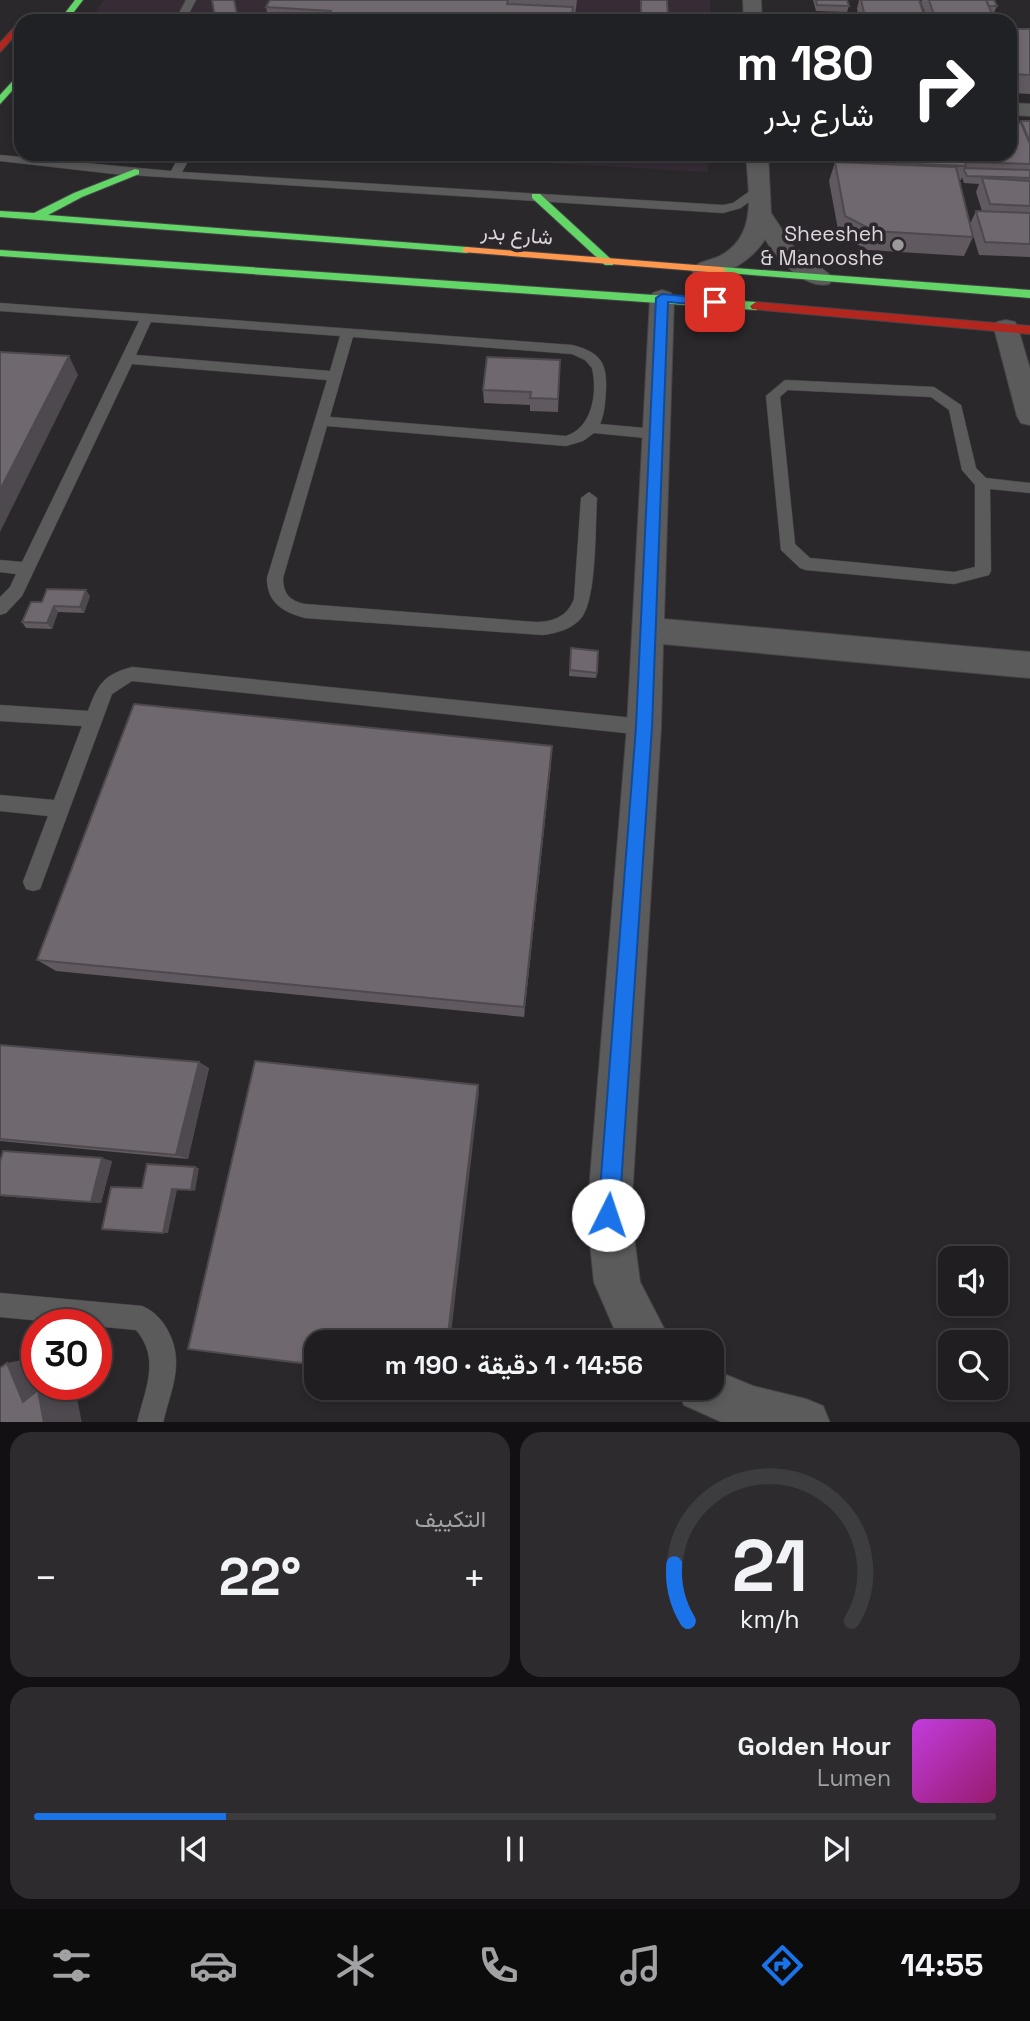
<!DOCTYPE html>
<html lang="ar">
<head>
<meta charset="utf-8">
<style>
	body { margin:0; font-family:"Space Grotesk",Vazirmatn,sans-serif; background:#2d2b2d; color:#f1f3f6; direction:rtl; height:100vh; display:flex; flex-direction:column; font-size:26px; white-space:nowrap }
	* { box-sizing:border-box; margin:0 }
	p { font-size:23px; color:#a2a2a5 }
	.icon { flex:none; width:38px; height:38px; fill:none; stroke:currentColor; stroke-width:2; stroke-linecap:round; stroke-linejoin:round }
	.map { position:relative; height:1422px; overflow:hidden; direction:ltr }
	.side { display:flex; flex-direction:column; gap:10px; padding:10px; background:#121012; flex:1 }
	.side>* { flex:none }
	.hud { position:absolute; left:14px; top:14px; width:1003px; height:147px; border-radius:21px; box-shadow:0 4px 10px #0003,0 0 0 2px #3d3c3e; direction:rtl; background:#202124; color:#fff; overflow:hidden }
	.fabs { position:absolute; left:938px; top:1246px; display:grid; gap:14px }
	.fabs a { display:grid; place-items:center; width:70px; height:70px; border-radius:14px; background:#201e20; box-shadow:0 4px 10px #0003,0 0 0 2px #3d3c3e; font-size:35px }
	.speed { position:absolute; left:21px; top:1309px; display:flex; gap:14px; font-size:35px; font-weight:700; text-align:center }
	.speed>* { display:grid; place-content:center; width:91px; height:91px; border-radius:50%; background:#201e20; box-shadow:0 4px 10px #0003,0 0 0 2px #3d3c3e; line-height:1 }
	.speed .limit { border:10px solid #d22; background:#fff; color:#111 }
	.pin { position:absolute; display:grid; place-items:center; width:60px; height:60px; color:#fff; margin:-30px; border-radius:14px; box-shadow:0 4px 10px #0006 }
	.me { position:absolute; width:77px; margin:-38px; rotate:4deg; stroke-linejoin:round; filter:drop-shadow(0 0 5px #0008) }
	.turn { display:flex; align-items:center; gap:24px; height:147px; padding:0 28px; font-size:32px }
	.turn .icon { width:91px; height:91px; stroke-width:2.5 }
	.turn b { display:block; font-size:49px; line-height:60px }
	.big { font-size:52px; font-weight:600; line-height:1.1 }
	.side .card { flex:1; display:flex; flex-direction:column; justify-content:center; gap:10px; min-width:0; padding:0 24px; border-radius:21px; background:#2d2b2d }
	.side .dial { align-items:center; gap:0 }
	.dial svg { height:182px; overflow:visible; fill:none; stroke:#3d3c3e; stroke-width:7; stroke-linecap:round; text-anchor:middle }
	.dial text { fill:#f1f3f6; stroke:none }
	.song { display:flex; align-items:center; gap:21px }
	.cover { width:84px; height:84px; border-radius:10px; background:linear-gradient(135deg,hsl(290 70% 55%),hsl(320 70% 35%)) }
	.played { height:7px; border-radius:4px; background:linear-gradient(90deg,#1a73e8 20%,#3d3c3e 20%) }
	.keys { display:flex; justify-content:space-around; direction:ltr }
	.heat { display:flex; justify-content:space-between; align-items:center; font-size:38px; direction:ltr }
	.side .tiles { flex:1; display:grid; gap:10px; grid-template-columns:1fr 1fr }
	.card:last-child { grid-column:span 2 }
	.trip { position:absolute; left:304px; top:1330px; width:420px; height:70px; border-radius:21px; background:#201e20; box-shadow:0 4px 10px #0003,0 0 0 2px #3d3c3e; font-weight:600; line-height:70px; text-align:center; direction:rtl }
	.tab-bar { display:flex; height:112px; justify-content:space-around; align-items:center; background:#0d0c0d; color:#a2a2a5 }
	.tab-bar .icon { width:49px; height:49px }
	.tab-bar .active { color:#1a73e8 }
	.tab-bar b { font-size:32px; color:#f1f3f6 }
	.map>svg:first-child { display:block }
</style>
</head>
<body>
<div class="map">
<svg width="1030" height="1423" viewBox="0 0 1030 1423">
	<rect width="100%" height="100%" fill="#2b282b"/>
	<!-- built -->
	<path fill="#352c35" d="M104,0h606v21h-622z
		M379,154h329v18z"/>
	<g fill="none" stroke-linecap="round" stroke-linejoin="round">
		<!-- lane casing -->
		<g stroke="#474447" stroke-width="1">
			<path id="lane" d="M186,0h10l-11,21h-10z
				M180,154h12l-10,18 541,33 10,-2 21,-15 10,2 -23,18 -18,5 -609,-39 -114,-13v-6l171,16z
				M0,303l572,42c27,7 35,16 34,44 -1,12 -1,24 -6,35l56,5 7,5 -7,5 -62,-6 -11,8 -17,5 -239,-20 -44,152c0,16 7,23 22,26l230,18c18,0 32,-5 39,-23l7,-101 8,-6 8,6c-2,28 0,98 -15,119 -9,12 -25,16 -39,18l-238,-17c-22,-6 -38,-15 -38,-40l60,-198 -195,-16 -110,232 -16,17 -6,2v-18l10,-10 6,-13 -16,-2v-12l22,2 117,-241 -139,-10zM151,322l189,14 -10,35 -194,-16zM353,337l219,17 13,6 7,8c6,25 0,60 -26,68l-236,-19z
				M785,380l149,7 27,18 15,63 10,10 44,5v10l-40,-4 1,82 -2,4 -35,9 -148,-14 -6,-2 -19,-18 -15,-154zM788,390l143,7 18,13 13,60 13,15v82l-21,5 -144,-14 -15,-14 -15,-147z
				M132,667l512,52 6,3 3,5 -3,5 -6,3 -512,-54 -20,13 -72,195 -7,2 -7,-2 -3,-7 25,-66 -48,-5v-16l54,5 28,-74 -82,-5v-16l88,6c10,-27 15,-36 44,-44z
				M0,1293l142,13c21,8 35,35 34,58 0,19 -9,40 -13,59h-26c8,-34 24,-64 -1,-93l-136,-13z"/>
		</g>
		<!-- street casing -->
		<g stroke="#474447" stroke-width="2">
			<path id="street" d="M743,0h18l1,21h-18z
				M1010,103l20,1v12l-20,-1z
				M746,154h22l3,59 22,33 36,28 4,5 -4,5c-24,6 -53,-26 -64,-45 -12,21 -45,42 -70,36l-4,-5c6,-9 19,-9 29,-14 39,-21 28,-65 26,-102z
				M662,290l9,3 3,5 -10,321 366,33v26l-367,-34 -2,83 -30,488 9,67 31,60h-51l-26,-60 -7,-67 40,-488 23,-429 3,-5z
				M1006,320l9,2 3,6 12,41v56l-9,-2 -4,-7 -23,-88 3,-6z
				M712,1369l41,17 53,13 17,7 7,17h-106l-40,-18 -7,-17h35z"/>
		</g>
		<!-- fast casing -->
		<g stroke="#474447" stroke-width="2">
			<path id="fast" d="M75,0h8l-16,21h-8z
				M21,72v9l-21,23v-9z
				M135,169l4,1v4l-57,23 -34,18 419,32 5,3 -5,3 -467,-36v-6l34,2 40,-20z
				M532,194h8l73,67v4h-8l-73,-67z
				M0,250l756,52 6,4 -6,4 -756,-54z
				M721,267l309,23v8l-313,-26 -2,-2z"/>
		</g>
		<!-- slow casing -->
		<g stroke="#474447" stroke-width="2">
			<path id="slow" d="M467,247l254,20 6,3 -6,3 -258,-21v-4z"/>
		</g>
		<!-- jam casing -->
		<g stroke="#474447" stroke-width="2">
			<path id="jam" d="M21,20l2,1h-2v8l-21,23v-9z
				M756,302l274,24v8l-278,-25 -2,-3z"/>
		</g>
		<!-- lane -->
		<use href="#lane" fill="#5c5b5c" fill-rule="evenodd"/>
		<!-- street -->
		<use href="#street" fill="#5c5b5c" fill-rule="evenodd"/>
		<!-- fast -->
		<use href="#fast" fill="#63d668" fill-rule="evenodd"/>
		<!-- slow -->
		<use href="#slow" fill="#ff974d" fill-rule="evenodd"/>
		<!-- jam -->
		<use href="#jam" fill="#b3261e" fill-rule="evenodd"/>
	</g>
	<!-- wall -->
	<path fill="#60595f" fill-rule="evenodd" d="M270,0h307l-2,16h-3v5h-303l-3,-14z
		M640,0h27v21l-27,-1z
		M813,0h34l2,6 -2,6 -31,-1z
		M859,0h61l6,21h-66l-3,-12z
		M922,0h72l3,6 -3,7h-2l3,8h-67l-7,-19z
		M1010,29h20v65l-20,-1z
		M1021,121h9v136l-51,-2 -9,-30 3,12 -9,19 -96,-6 -29,-15 -10,-54 6,-19h5l2,-8 29,1v-1h68l-1,4h17l-1,-4h56zM962,177l2,6 15,1 -3,8 6,19h-6l-6,13 -11,-44h2z
		M560,360l-2,52 -28,-1v-6l-46,-2 -1,-13z
		M90,596l-6,17 -26,-1 -6,17 -26,-1 -4,-6 20,-20z
		M571,648l26,25 -1,5 -27,-2z
		M551,764l-27,253 -468,-46 -19,-11z
		M0,1045l209,23 -21,91 -188,-18z
		M112,1161l-11,42 -101,-7v-34z"/>
	<!-- shaded-wall -->
	<path fill="#4e494e" d="M237,14l2,6 -23,1 -1,-5z
		M69,356l9,19 -78,157v-42z
		M86,590l4,6 -6,17 -4,-6z
		M54,606l4,6 -6,17 -5,-6z
		M552,746l-1,18 -27,253v-10z
		M199,1062l10,6 -21,91 -12,-4z
		M478,1085l1,7 -29,250h-3z
		M102,1158l10,3 -11,42 -10,-1z
		M195,1167l4,1 -4,23 -4,-1z
		M172,1189l5,1 -9,43h-5z
		M37,1357v27h37l8,39h-38l-21,-21 -16,-39z"/>
	<!-- building -->
	<path fill="#70686f" stroke="#4e494e" stroke-width="2" d="M212,0h22l3,14 -22,2z
		M270,0h238l-1,4 66,3 -2,14h-244l4,-10 -65,-4z
		M641,0h26l1,15 -27,-1z
		M816,0h31l2,6 -32,-1z
		M861,0h58l7,21h-60z
		M929,0h57l9,21h-59z
		M986,0h8l3,6h-8z
		M632,20l35,1h-35z
		M1010,29h20v46l-20,-1z
		M1021,121h9v21z
		M1010,123h11l9,21v20l-64,-2 -2,-8h46z
		M842,154l37,2v-2h19v2l66,3 2,7 -122,-5z
		M835,162l121,5 17,70 -99,-6 -29,-15z
		M965,168l65,2v8l-63,-2 -3,-6z
		M982,178l48,3v25l-40,-2z
		M976,211l54,2v31l-45,-2z
		M0,352l69,4 -69,134z
		M487,357l73,3 -2,39 -28,-1 1,-6 -48,-2z
		M47,589l39,1 -6,17 -26,-1 -7,17 -25,-1 9,-20h11z
		M571,648l27,3 -1,22 -27,-3z
		M134,704l418,42 -28,261 -487,-47z
		M0,1045l199,17 -23,93 -176,-16z
		M255,1061l223,24 -31,257h-130v23l-129,-16z
		M3,1151l99,7 -11,44 -91,-7v-33z
		M147,1164l48,3 -4,23 -19,-1 -9,44 -61,-4 9,-42 31,1z
		M7,1363l16,39 15,-12 6,33h-44v-55z"/>
	<!-- route -->
	<path fill="#1a73e8" stroke="#114b97" stroke-width="2" d="M662,294l53,5 6,3 -6,4 -47,-4 -16,425 -33,488 -3,8 -8,3 -7,-3 -3,-8 38,-488 20,-429z"/>
	<!-- markers -->
	<circle fill="#9d9a9c" stroke="#2c272c" stroke-width="2.5" cx="898" cy="245" r="7"/>
	<g text-anchor="middle" dominant-baseline="central" stroke-width="7" stroke-linejoin="round" paint-order="stroke">
		<!-- far-poi labels -->
		<g font-size="21" fill="#dad7d9" stroke="#2c272c" text-anchor="end">
			<text x="884" y="233">Sheesheh<tspan x="884" dy="24">&amp; Manooshe</tspan></text>
		</g>
		<!-- far-street labels -->
		<g font-size="21" fill="#dad7d9" stroke="#2c272c">
			<text transform="translate(517 234) rotate(5)">شارع بدر</text>
		</g>
	</g>
</svg>
<div class="fabs">
<a><svg class="icon" aria-label="sound" viewBox="0 0 24 24"><path d="M4 9h4l5-4v14l-5-4H4zM17 9q2 3 0 6"/></svg></a>
<a><svg class="icon" aria-label="search" viewBox="0 0 24 24"><circle cx="10" cy="10" r="6"/><path d="M15 15l6 6"/></svg></a>
</div>
<div class="speed"><div class="limit">30</div></div>
<div class="pin" style="left:715px;top:302px;background:#d93025"><svg class="icon" aria-label="arrive" viewBox="0 0 24 24"><path d="M6 21V4h12l-3 4 3 4H6"/></svg></div>
<svg class="me" style="left:608px;top:1215px" viewBox="-20 -20 40 40"><circle r="19" fill="#fff"/><path d="M0-13L10 11 0 6-10 11z" fill="#1a73e8"/></svg>
<div class="trip">14:56 · 1 دقيقة · 190 m</div>
<div class="hud">
<div class="turn"><svg class="icon" aria-label="right" viewBox="0 0 24 24"><path d="M7 20v-9h11M14 6l5 5-5 5"/></svg><div><b>180 m</b>شارع بدر</div></div>
</div>
</div>
<section class="side">
<div class="tiles">
<div class="card dial"><svg viewBox="0 0 100 80">
<path d="M14 69A42 42 0 1 1 86 69"/>
<path d="M14 69A42 42 0 0 1 8 44" stroke="#1a73e8"/>
<text x="50" y="56" font-size="32" font-weight="700">21</text>
<text x="50" y="72" font-size="11">km/h</text>
</svg></div>
<div class="card"><p>التكييف</p>
<div class="heat"><a>−</a><b class="big">22°</b><a>+</a></div>
</div>
<div class="card">
<div class="song"><i class="cover"></i><div><b>Golden Hour</b><p>Lumen</p></div></div>
<div class="played"></div>
<div class="keys"><svg class="icon" aria-label="previous" viewBox="0 0 24 24"><path d="M18 5L8 12l10 7zM5 5v14"/></svg><svg class="icon" aria-label="pause" viewBox="0 0 24 24"><path d="M8 5v14M16 5v14"/></svg><svg class="icon" aria-label="next" viewBox="0 0 24 24"><path d="M6 5l10 7-10 7zM19 5v14"/></svg></div>
</div>
</div>
</section>
<nav class="tab-bar">
<b>14:55</b>
<svg class="icon active" aria-label="directions" viewBox="0 0 24 24"><path d="M12 3l9 9-9 9-9-9zM9 14v-3h6M13 9l2 2-2 2"/></svg>
<svg class="icon" aria-label="music" viewBox="0 0 24 24"><path d="M9 18V5l10-2v13"/><circle cx="6" cy="18" r="3"/><circle cx="16" cy="16" r="3"/></svg>
<svg class="icon" aria-label="phone" viewBox="0 0 24 24"><path d="M5 4h4l2 5-3 2q2 4 5 5l2-3 5 2v4C11 20 4 13 5 4z"/></svg>
<svg class="icon" aria-label="climate" viewBox="0 0 24 24"><path d="M12 3v18M4 7l16 10M4 17L20 7"/></svg>
<svg class="icon" aria-label="car" viewBox="0 0 24 24"><path d="M5 17H2v-5l4-1 3-4h7l3 4 3 1v5h-3M9 17h6M6 11h13"/><circle cx="7" cy="17" r="2"/><circle cx="17" cy="17" r="2"/></svg>
<svg class="icon" aria-label="filters" viewBox="0 0 24 24"><path d="M4 7h16M4 17h16"/><circle cx="9" cy="7" r="2"/><circle cx="15" cy="17" r="2"/></svg>
</nav>
</body>
</html>
